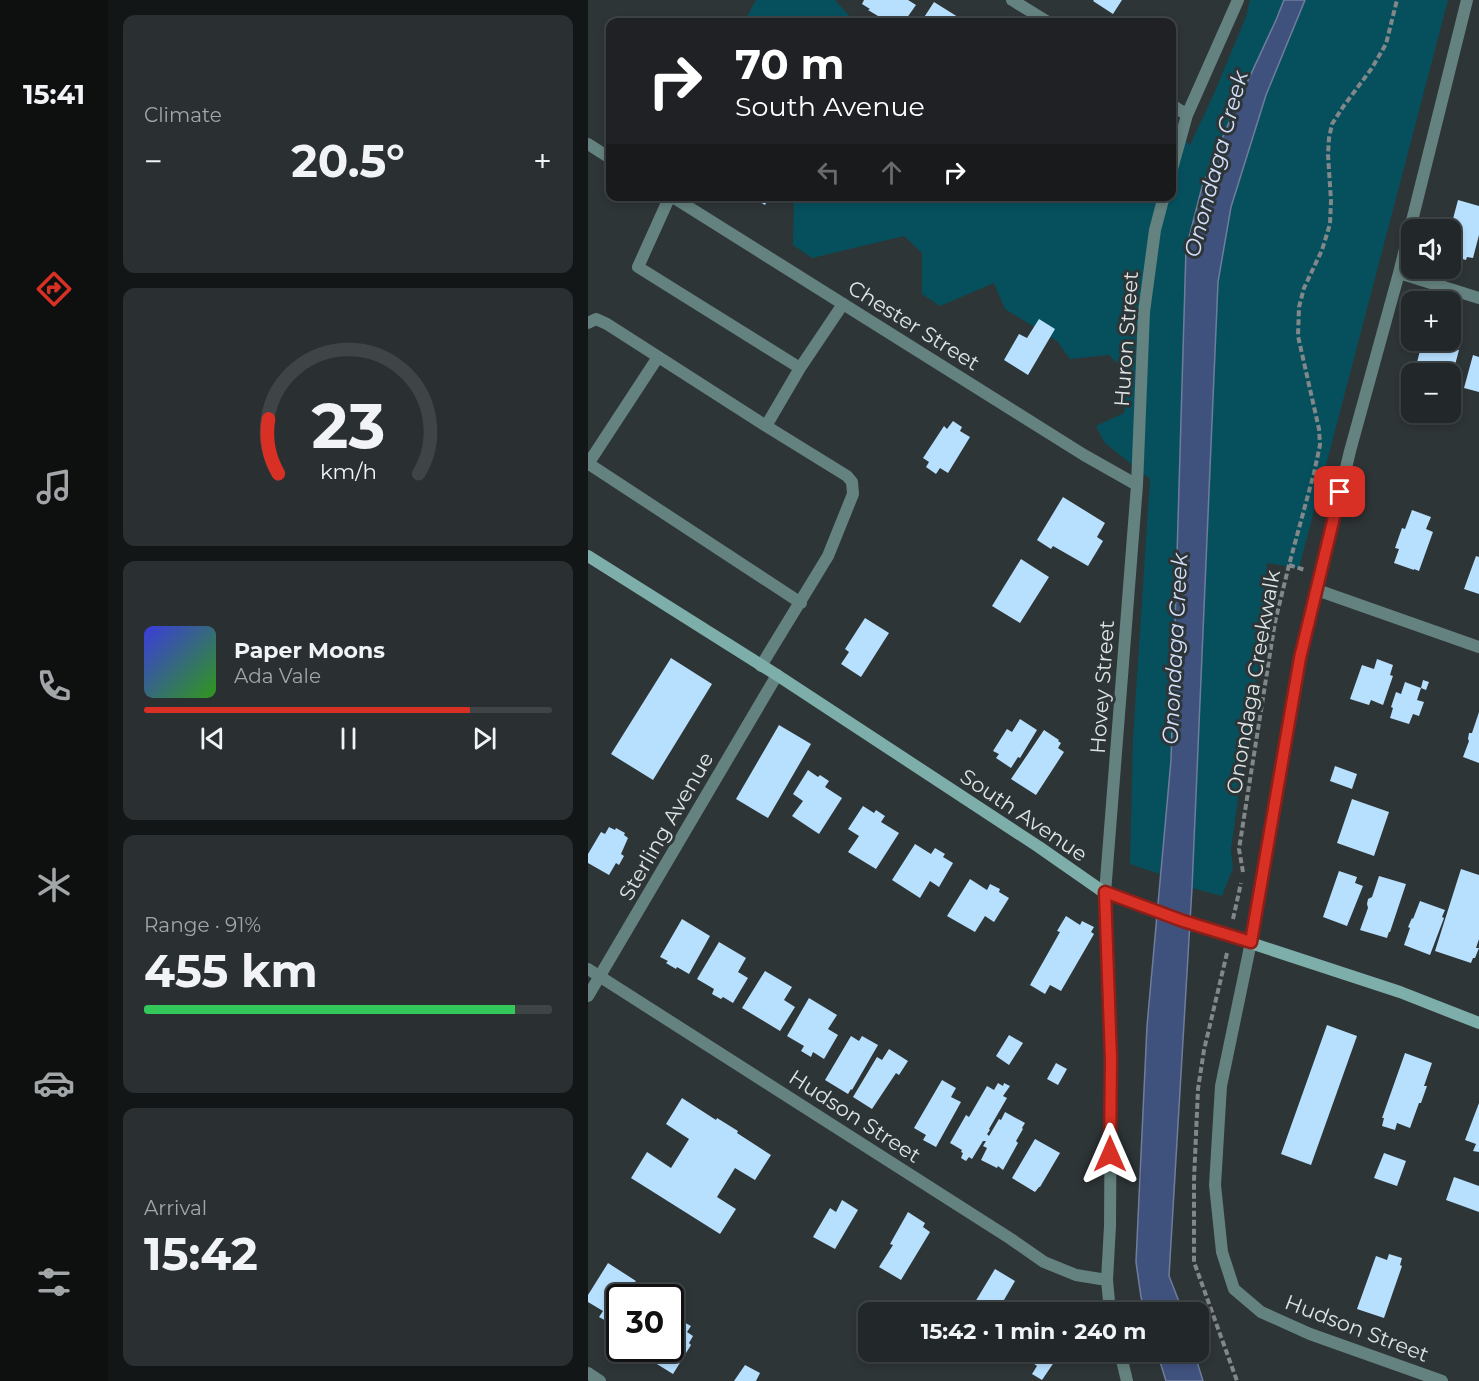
<!DOCTYPE html>
<html lang="en">
<head>
<meta charset="utf-8">
<style>
	body { margin:0; font-family:Montserrat,sans-serif; background:#2a3031; color:#f1f3f6; height:100vh; display:flex; flex-direction:column; font-size:22px; white-space:nowrap }
	* { box-sizing:border-box; margin:0 }
	p { font-size:20px; color:#a2a6a8 }
	.icon { flex:none; width:33px; height:33px; fill:none; stroke:currentColor; stroke-width:2; stroke-linecap:round; stroke-linejoin:round }
	.map { position:relative; flex:1; overflow:hidden }
	.sheet { display:flex; flex-direction:column; gap:15px; padding:15px; background:#131617; width:480px }
	.sheet>* { flex:none }
	.top-card { position:absolute; left:18px; top:18px; width:570px; height:183px; border-radius:12px; box-shadow:0 3px 9px #0003,0 0 0 2px #3f4446; background:#202124; color:#fff; overflow:hidden }
	.buttons { position:absolute; left:813px; top:219px; display:grid; gap:12px }
	.buttons a { display:grid; place-items:center; width:60px; height:60px; border-radius:12px; background:#222829; box-shadow:0 3px 9px #0003,0 0 0 2px #3f4446; font-size:30px }
	.speed { position:absolute; left:18px; top:1284px; display:flex; gap:12px; font-size:30px; font-weight:700; text-align:center }
	.speed>* { display:grid; place-content:center; width:78px; height:78px; border-radius:50%; background:#222829; box-shadow:0 3px 9px #0003,0 0 0 2px #3f4446; line-height:1 }
	.speed .limit { border:3px solid #111; border-radius:9px; background:#fff; color:#111 }
	.pin { position:absolute; display:grid; place-items:center; width:51px; height:51px; color:#fff; margin:-26px; border-radius:12px; box-shadow:0 3px 9px #0006 }
	.me { position:absolute; width:66px; margin:-33px; rotate:0deg; stroke-linejoin:round; filter:drop-shadow(0 0 4px #0008) }
	.turn { display:flex; align-items:center; gap:21px; height:126px; padding:0 30px; font-size:27px }
	.turn .icon { width:78px; height:78px; stroke-width:2.5 }
	.turn b { display:block; font-size:42px; line-height:51px }
	.lanes { display:flex; align-items:center; height:57px; padding:0 30px; background:#0003; justify-content:center; gap:30px; direction:ltr }
	.lanes .off { opacity:.35 }
	.big { font-size:45px; font-weight:700; line-height:1.1 }
	.sheet .widget { flex:1; display:flex; flex-direction:column; justify-content:center; gap:9px; min-width:0; padding:0 21px; border-radius:12px; background:#2a3031 }
	.sheet .dial { align-items:center; gap:0 }
	.dial svg { height:156px; overflow:visible; fill:none; stroke:#3f4446; stroke-width:7; stroke-linecap:round; text-anchor:middle }
	.dial text { fill:#f1f3f6; stroke:none }
	.song { display:flex; align-items:center; gap:18px }
	.cover { width:72px; height:72px; border-radius:9px; background:linear-gradient(135deg,hsl(240 70% 55%),hsl(110 70% 35%)) }
	.played { height:6px; border-radius:3px; background:linear-gradient(90deg,#d93025 80%,#3f4446 80%) }
	.keys { display:flex; justify-content:space-around; direction:ltr }
	.heat { display:flex; justify-content:space-between; align-items:center; font-size:33px; direction:ltr }
	.charge { height:9px; border-radius:4px; background:linear-gradient(90deg,#34c759 91%,#3f4446 0) }
	.trip { position:absolute; left:270px; top:1302px; width:351px; height:60px; border-radius:12px; background:#222829; box-shadow:0 3px 9px #0003,0 0 0 2px #3f4446; font-weight:700; line-height:60px; text-align:center }
	main { display:flex; flex:1; min-height:0 }
	.tab-bar { display:flex; flex-direction:column; width:108px; justify-content:space-around; align-items:center; background:#0e1010; color:#a2a6a8 }
	.tab-bar .icon { width:42px; height:42px }
	.tab-bar .current { color:#d93025 }
	.tab-bar b { font-size:27px; color:#f1f3f6 }
	.map>svg:first-child { display:block }
</style>
</head>
<body>
<main>
<nav class="tab-bar">
<b>15:41</b>
<svg class="icon current" aria-label="directions" viewBox="0 0 24 24"><path d="M12 3l9 9-9 9-9-9zM9 14v-3h6M13 9l2 2-2 2"/></svg>
<svg class="icon" aria-label="music" viewBox="0 0 24 24"><path d="M9 18V5l10-2v13"/><circle cx="6" cy="18" r="3"/><circle cx="16" cy="16" r="3"/></svg>
<svg class="icon" aria-label="phone" viewBox="0 0 24 24"><path d="M5 4h4l2 5-3 2q2 4 5 5l2-3 5 2v4C11 20 4 13 5 4z"/></svg>
<svg class="icon" aria-label="climate" viewBox="0 0 24 24"><path d="M12 3v18M4 7l16 10M4 17L20 7"/></svg>
<svg class="icon" aria-label="car" viewBox="0 0 24 24"><path d="M5 17H2v-5l4-1 3-4h7l3 4 3 1v5h-3M9 17h6M6 11h13"/><circle cx="7" cy="17" r="2"/><circle cx="17" cy="17" r="2"/></svg>
<svg class="icon" aria-label="filters" viewBox="0 0 24 24"><path d="M4 7h16M4 17h16"/><circle cx="9" cy="7" r="2"/><circle cx="15" cy="17" r="2"/></svg>
</nav>
<section class="sheet">
<div class="widget"><p>Climate</p>
<div class="heat"><a>−</a><b class="big">20.5°</b><a>+</a></div>
</div>
<div class="widget dial"><svg viewBox="0 0 100 80">
<path d="M14 69A42 42 0 1 1 86 69"/>
<path d="M14 69A42 42 0 0 1 9 41" stroke="#d93025"/>
<text x="50" y="56" font-size="32" font-weight="700">23</text>
<text x="50" y="72" font-size="11">km/h</text>
</svg></div>
<div class="widget">
<div class="song"><i class="cover"></i><div><b>Paper Moons</b><p>Ada Vale</p></div></div>
<div class="played"></div>
<div class="keys"><svg class="icon" aria-label="previous" viewBox="0 0 24 24"><path d="M18 5L8 12l10 7zM5 5v14"/></svg><svg class="icon" aria-label="pause" viewBox="0 0 24 24"><path d="M8 5v14M16 5v14"/></svg><svg class="icon" aria-label="next" viewBox="0 0 24 24"><path d="M6 5l10 7-10 7zM19 5v14"/></svg></div>
</div>
<div class="widget"><p>Range · 91%</p><b class="big">455 km</b><div class="charge"></div></div>
<div class="widget"><p>Arrival</p><b class="big">15:42</b></div>
</section>
<div class="map">
<svg width="891" height="1381" viewBox="0 0 891 1381">
	<rect width="100%" height="100%" fill="#2e3537"/>
	<!-- green -->
	<path fill="#06505e" d="M168,0h79l20,22h-111z
		M662,0h34l-8,20 -44,95 -30,72 -16,62 -15,511 -11,114 -30,-10 3,-125 17,-260 -46,-37 -8,-16 28,-13 5,-38 -20,-20 -39,4 -13,-18 -52,-32 -11,-26 -54,23 -18,-12v-41l-18,-17 -92,22 -19,-13 1,-48 378,-1v-66l18,15 23,-49 33,-79z
		M717,0h143l-149,568 -32,-5 -6,89 -15,90 -15,107 2,19 -11,28 -30,-8 26,-606 13,-75 35,-112z"/>
	<!-- water -->
	<path fill="#3f517d" stroke="#6f7d9c" stroke-width="1.5" d="M696,0h21l-39,95 -35,112 -13,75 -26,606 -23,388 14,36h-38l-4,-15 -5,-35 11,-236 24,-266 15,-511 16,-62 30,-72 44,-95z
		M569,1352h37l9,29h-37z"/>
	<!-- building -->
	<path fill="#b7e0ff" d="M276,0h44l8,5 -12,17h-16l-20,-12 2,-1 -8,-5z
		M506,0h28l-9,14 -20,-13z
		M346,2l24,15 -4,5h-33z
		M162,196h20l-5,9z
		M870,200l21,6v29l-6,23 -6,-1 -1,3 -11,-3 2,-7 -7,-2v-18z
		M451,319l16,10 -27,46 -24,-15 15,-26 8,4z
		M834,343l17,4 -1,2 7,2 1,-5 13,4 -7,26 -2,-1v-1h-36z
		M885,355l6,2v35l-15,-4z
		M365,421l9,6 -2,4 10,6 -22,36 -8,-5 -4,6 -10,-7 3,-5 -6,-4 21,-32 3,3z
		M475,497l42,26 -8,14 6,4 -15,25 -35,-20 -2,3 -14,-9z
		M824,510l19,7 -5,12 7,3 -14,39 -5,-2v1l-20,-7 5,-14 -4,-1 7,-20 3,1z
		M888,556l3,1v37l-15,-5z
		M433,559l28,18 -29,46 -28,-17z
		M277,618l24,15 -28,44 -20,-13 8,-12 -4,-3z
		M83,658l41,26 -59,96 -42,-26z
		M789,659l16,6 -3,10 3,1 -10,29 -12,-5 -2,5 -19,-6 12,-34 12,4z
		M835,680l6,2 -3,8 -5,-2 -4,12 7,2 -5,14 -6,-2 -4,10 -19,-6 3,-10 -2,-1 5,-15 5,2 4,-12 16,6z
		M891,712v51l-16,-6 6,-16 -1,-2 1,-6h3z
		M432,719l17,11 -17,28 -2,-1 -7,11 -15,-10 3,-4 -6,-3 14,-22 5,3z
		M191,725l32,19 -43,74 -32,-19z
		M456,730l15,10 -1,1 3,2 -3,5 6,4 -28,43 -25,-16z
		M747,766l22,8 -5,15 -22,-8z
		M220,770l10,7 2,-2 9,6 -4,6 17,11 -23,36 -27,-18 11,-15 -10,-7z
		M764,799l37,13 -15,44 -37,-13z
		M275,806l11,7 2,-3 9,6 -4,6 18,11 -23,36 -28,-17 11,-16 -11,-7z
		M21,827l6,3 1,-2 9,5 -1,2 4,3 -7,16 3,2 -5,9 -3,-2 -7,12 -21,-12v-9l13,-22 4,2z
		M327,844l16,10 4,-6 10,6 -2,3 10,6 -14,24 -9,-6 -10,17 -28,-18z
		M873,869l18,6v64l-3,9h3l-4,10h-2l-2,5 -36,-12z
		M751,871l18,6 -2,6 8,3 -16,40 -24,-9z
		M791,876l27,8 -16,48h-1l-2,6 -27,-8 8,-22 -1,-4 1,-5 4,-2z
		M382,879l17,11 3,-6 10,5 -1,3 10,6 -15,24 -9,-6 -10,16 -28,-16z
		M832,901l25,9 -3,7 2,1 -14,37 -26,-10 6,-17 -2,-1 4,-9 1,1z
		M478,916l14,9 2,-4 12,6 -3,5 3,2 -33,57 -11,-6 -5,9 -15,-9 30,-53 -3,-1z
		M94,919l28,17 -21,38 -12,-7 -1,2 -10,-6 2,-2 -8,-4z
		M131,942l27,16 -8,14 10,6 -15,25 -10,-6 -2,2 -9,-5 2,-5 -17,-10z
		M177,971l27,16 -8,13 11,7 -15,24 -38,-23z
		M221,998l28,17 -9,14 10,6 -14,24 -11,-7 -2,5 -10,-6 3,-5 -17,-10z
		M739,1025l30,11 -46,129 -30,-11z
		M421,1035l14,8 -14,22 -13,-9z
		M263,1036l8,5 3,-5 16,9 -26,45 -1,-1 -3,5 -23,-14z
		M301,1049l19,12 -9,14 -3,-2 -24,36 -19,-12 24,-40 5,3z
		M817,1053l27,10 -8,23h3l-6,17h-2l-9,25 -13,-5 -2,7 -13,-4 2,-8h-2z
		M468,1063l11,6 -9,16 -11,-6z
		M354,1080l14,8 -5,9 10,5 -25,45 -13,-7 3,-5 -12,-7z
		M410,1083l5,3 1,-3 6,3 -7,10 4,2 -18,31 1,1 -3,4 2,2 10,-17 2,1 4,-8 20,11 -3,5 1,1 -7,12 2,2 -15,27 -5,-4 -1,2 -16,-8 6,-12 -4,-2 3,-5h-3l-11,18 -3,-2 -3,4 -5,-3 2,-5 -2,-1 1,-2 -12,-7 16,-28 3,2 18,-31 7,4z
		M94,1098l34,22 1,-2 21,13 -1,2 34,22 -16,25 -20,-12 -18,29 19,12 -16,25 -89,-56 16,-26 24,16 18,-29 -23,-15z
		M891,1103v49l-6,-1 3,-7 -11,-4z
		M447,1139l25,14 -20,34h-1l-4,5 -23,-14z
		M796,1153l22,8 -9,25 -23,-8z
		M866,1177l25,9v26l-33,-12z
		M254,1200l16,10 -23,39 -22,-12 17,-29 6,4z
		M320,1212l17,11 -2,4 7,5 -29,48 -22,-13 14,-22 -3,-1z
		M801,1254l13,4 -2,7 2,1 -18,52 -27,-9 19,-53 11,4z
		M20,1263l28,18 -1,1 8,6 -7,10h-16v28l-11,-6 -1,2 -9,-5 4,-6 -15,-9v-7z
		M407,1269l20,12 -18,31h-28z
		M90,1319l13,7 -4,6 6,4 -4,7 2,2 -18,29 -21,-13 8,-13h10v-17z
		M42,1348h25l-6,12z
		M442,1352h31l-19,28 -10,-6 5,-8 -11,-8z
		M157,1365l15,8 -4,8h-22z"/>
	<g fill="none" stroke-linecap="round" stroke-linejoin="round">
		<!-- path -->
		<path stroke="#82888a" stroke-width="4" stroke-dasharray="6 3" stroke-linecap="butt" d="M701,565l16,5
			M655,872l-4,-23 36,-227 14,-57 25,-92 6,-28 -1,-16 -21,-93 1,-29 5,-19 18,-38 8,-26 1,-23 -3,-46 1,-17 3,-14 11,-17 29,-39 14,-24 11,-44
			M645,919l8,-36
			M639,953l-23,97 -6,39 -4,91v82l43,119"/>
		<!-- lane -->
		<path stroke="#64827f" stroke-width="12" d="M82,196l-32,71 162,101 43,-64
			M0,323l8,-4 11,5 159,102
			M0,464l70,-107
			M0,465l1,-1 212,139
			M173,666l67,-110 25,-62 -1,-12 -5,-6 -81,-50 34,-58"/>
		<!-- street -->
		<path stroke="#64827f" stroke-width="12" d="M424,0l36,22
			M584,105l15,10
			M0,144l22,14
			M584,169l15,-54 51,-115
			M83,196l413,259 53,30
			M811,273l80,25
			M729,590l162,57
			M0,969l423,270 33,23 32,13 31,5
			M0,996l189,-321
			M522,1312l-3,-32 3,-54 1,-166 -6,-167 32,-408 7,-173 11,-82 9,-34
			M532,1352l7,29
			M0,1373l12,8
			M854,1381l-132,-47 -49,-22 -27,-23 -12,-37 -7,-67 6,-99 30,-144 50,-284 49,-207 49,-178 68,-273"/>
		<!-- secondary -->
		<path stroke="#7daeaa" stroke-width="12" d="M0,556l189,119 262,172 66,46 97,34 198,65 79,31"/>
	</g>
	<g fill="none" stroke-linecap="round" stroke-linejoin="round">
		<!-- route casing -->
		<g stroke="#8d1f18" stroke-width="15">
			<path id="route" d="M522,1154l1,-95 -6,-167 78,29 68,21 49,-284 40,-166"/>
		</g>
		<!-- route -->
		<use href="#route" stroke="#d93025" stroke-width="10"/>
	</g>
	<g text-anchor="middle" dominant-baseline="central" stroke-width="6" stroke-linejoin="round" paint-order="stroke">
		<!-- street labels -->
		<g font-size="21" fill="#dee3e4" stroke="#2e3537">
			<text transform="translate(326 325) rotate(32)">Chester Street</text>
			<text transform="translate(538 339) rotate(-86)">Huron Street</text>
			<text transform="translate(665 682) rotate(-80)">Onondaga Creekwalk</text>
			<text transform="translate(514 687) rotate(-86)">Hovey Street</text>
			<text transform="translate(436 815) rotate(34)">South Avenue</text>
			<text transform="translate(78 826) rotate(-60)">Sterling Avenue</text>
			<text transform="translate(267 1116) rotate(33)">Hudson Street</text>
			<text transform="translate(769 1328) rotate(21)">Hudson Street</text>
		</g>
		<!-- water labels -->
		<g font-size="22" font-style="italic" fill="#d3e0fd" stroke="#2e3537">
			<text transform="translate(628 164) rotate(-75)">Onondaga Creek</text>
			<text transform="translate(587 649) rotate(-87)">Onondaga Creek</text>
		</g>
	</g>
</svg>
<div class="buttons">
<a><svg class="icon" aria-label="sound" viewBox="0 0 24 24"><path d="M4 9h4l5-4v14l-5-4H4zM17 9q2 3 0 6"/></svg></a>
<a>+</a>
<a>−</a>
</div>
<div class="speed"><div class="limit">30</div></div>
<div class="pin" style="left:752px;top:492px;background:#d93025"><svg class="icon" aria-label="arrive" viewBox="0 0 24 24"><path d="M6 21V4h12l-3 4 3 4H6"/></svg></div>
<svg class="me" style="left:522px;top:1154px" viewBox="-20 -20 40 40"><path d="M0-17L14 15 0 8-14 15z" fill="#d93025" stroke="#fff" stroke-width="4"/></svg>
<div class="trip">15:42 · 1 min · 240 m</div>
<div class="top-card">
<div class="turn"><svg class="icon" aria-label="right" viewBox="0 0 24 24"><path d="M7 20v-9h11M14 6l5 5-5 5"/></svg><div><b>70 m</b>South Avenue</div></div>
<div class="lanes"><svg class="icon off" aria-label="left" viewBox="0 0 24 24"><path d="M17 20v-9H6M10 6l-5 5 5 5"/></svg><svg class="icon off" aria-label="ahead" viewBox="0 0 24 24"><path d="M12 20V5M6 11l6-6 6 6"/></svg><svg class="icon" aria-label="right" viewBox="0 0 24 24"><path d="M7 20v-9h11M14 6l5 5-5 5"/></svg></div>
</div>
</div>
</main>
</body>
</html>
